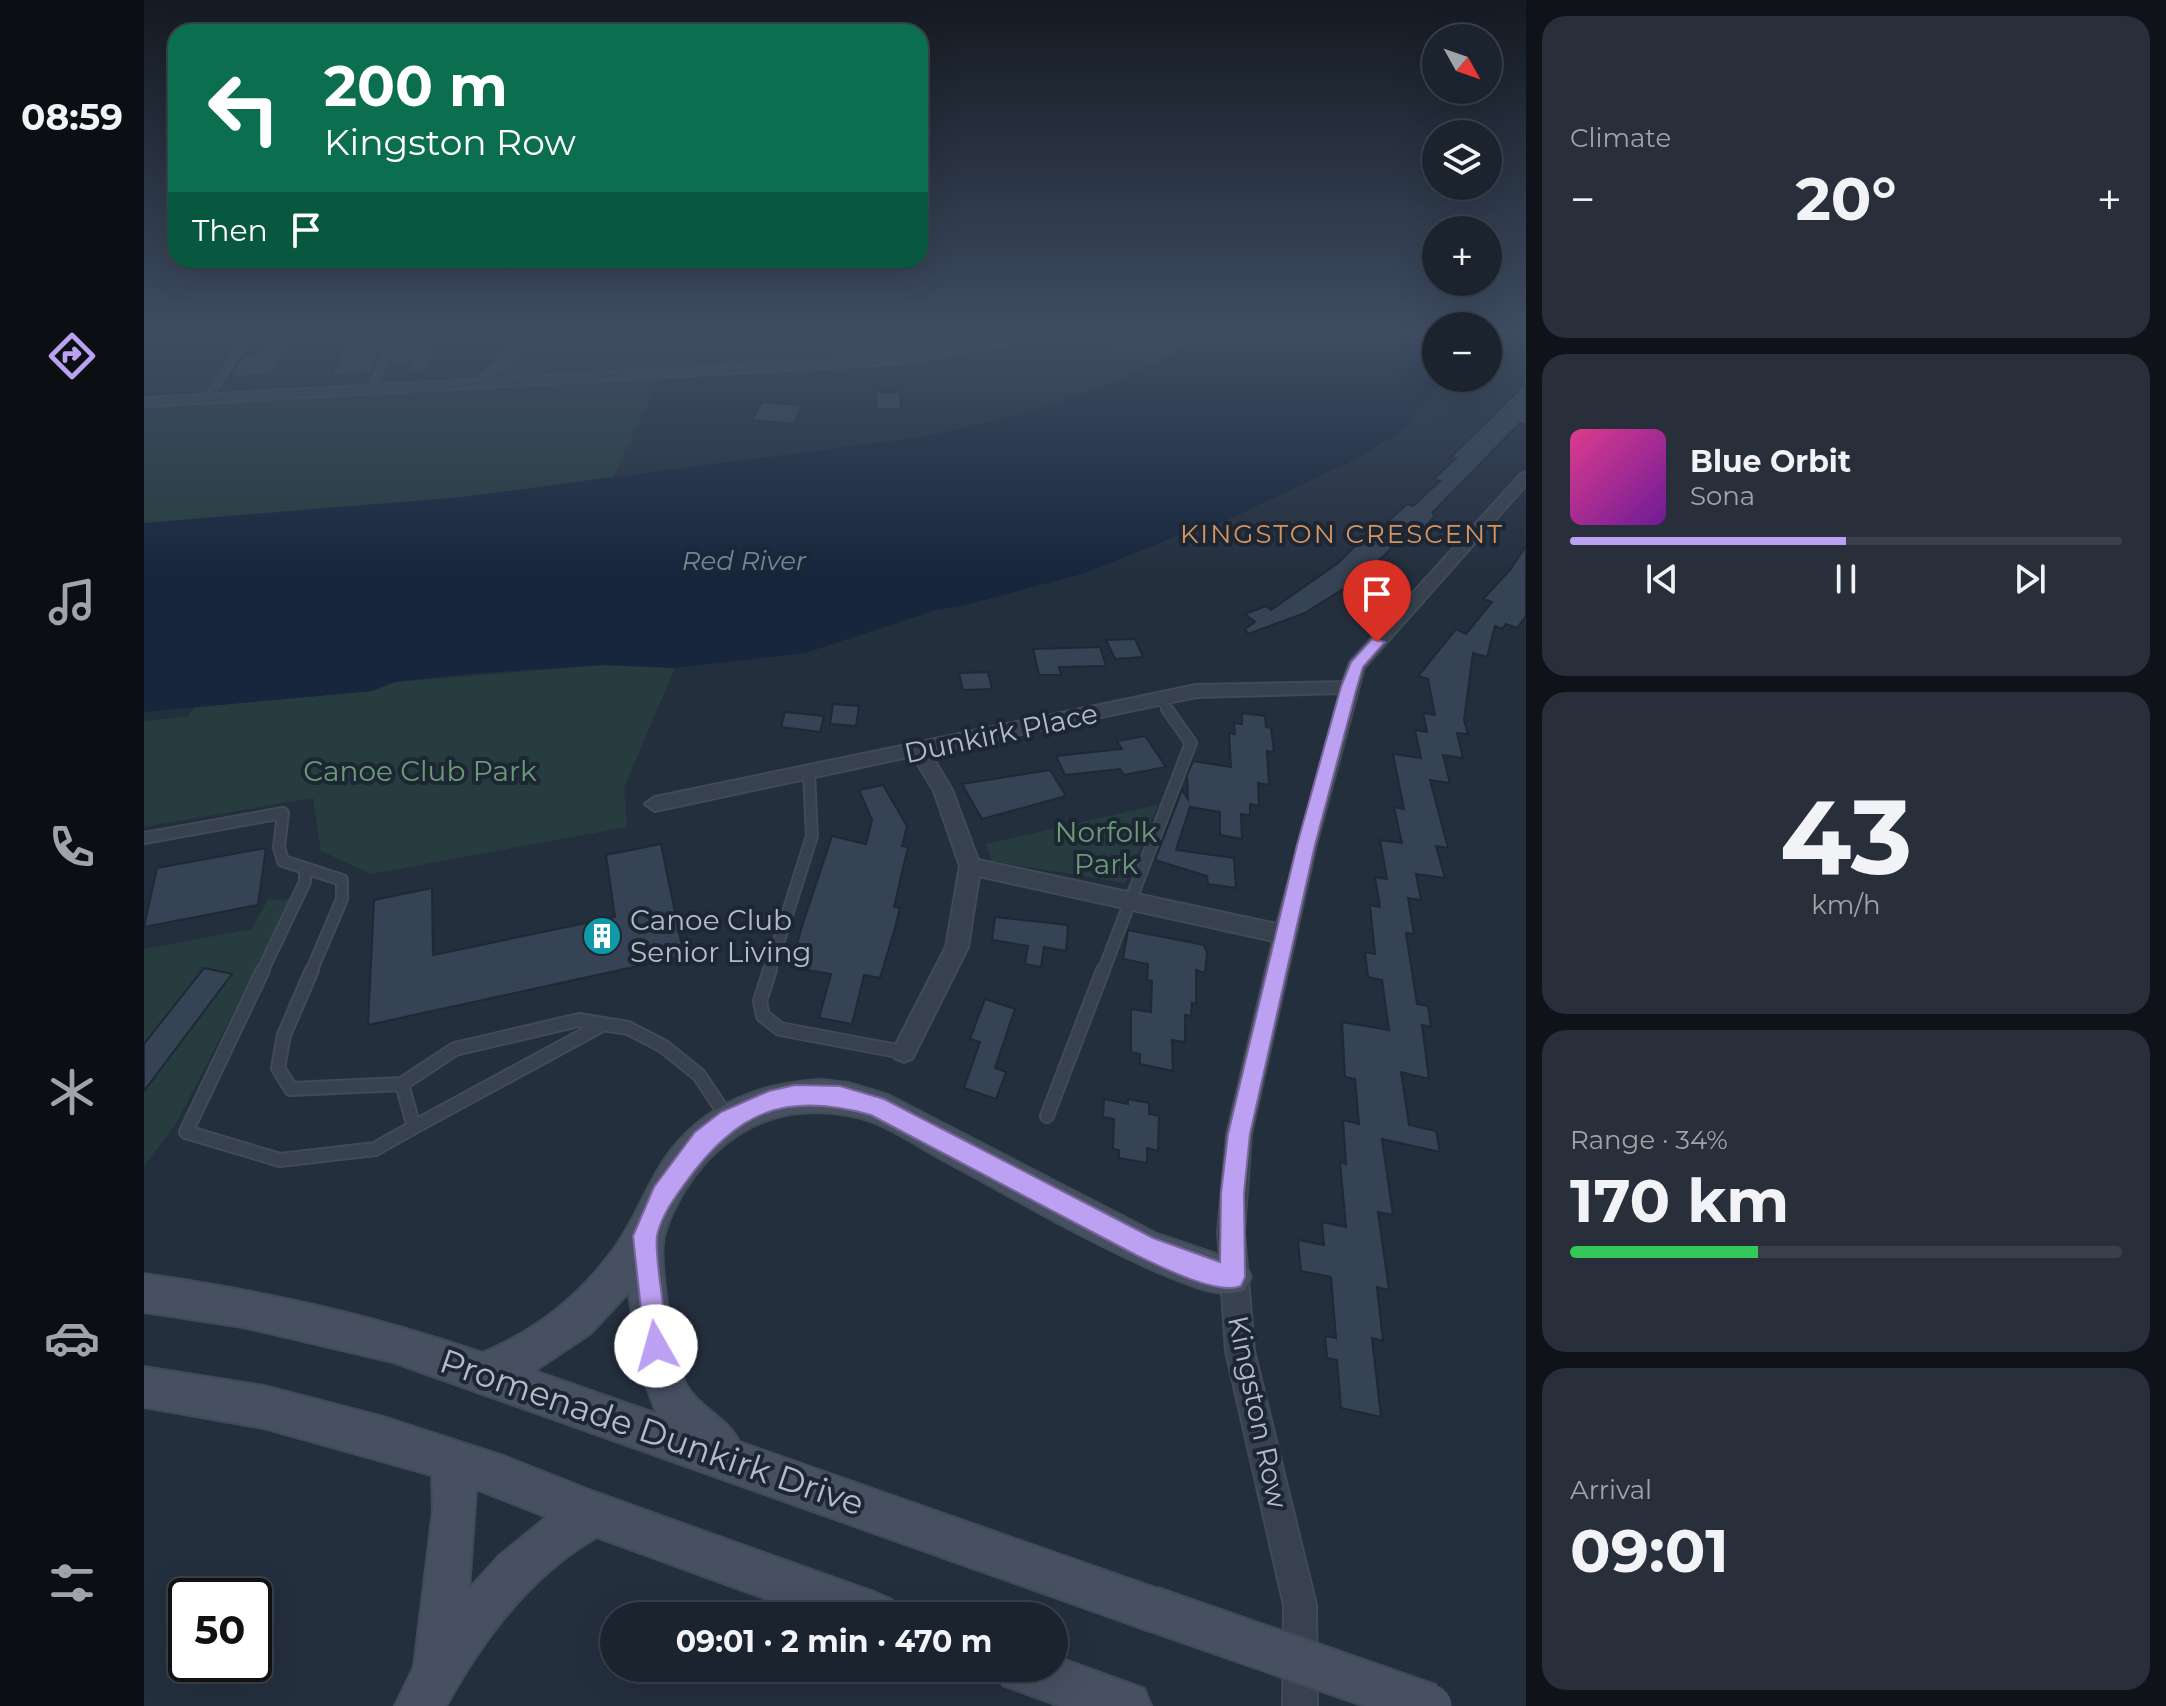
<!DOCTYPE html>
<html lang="en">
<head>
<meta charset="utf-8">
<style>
	body { margin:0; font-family:Montserrat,sans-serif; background:#282f3a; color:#f1f3f6; height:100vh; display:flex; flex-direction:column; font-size:30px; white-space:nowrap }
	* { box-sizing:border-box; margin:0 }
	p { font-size:26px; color:#a0a4aa }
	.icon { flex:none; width:44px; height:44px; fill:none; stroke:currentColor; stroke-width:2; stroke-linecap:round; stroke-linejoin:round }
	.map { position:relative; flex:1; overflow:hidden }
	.details { display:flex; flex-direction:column; gap:16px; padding:16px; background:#0f1319; width:640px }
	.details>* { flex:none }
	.top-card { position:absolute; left:24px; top:24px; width:760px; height:244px; border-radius:24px; box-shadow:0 8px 32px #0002,0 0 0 2px #39404a; background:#0b6e4f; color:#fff; overflow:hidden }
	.needle { width:52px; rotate:130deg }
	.tools { position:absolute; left:1278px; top:24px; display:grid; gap:16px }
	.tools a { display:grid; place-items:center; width:80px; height:80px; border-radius:50%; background:#1b232e; box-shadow:0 8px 32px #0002,0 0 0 2px #39404a; font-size:40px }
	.speed { position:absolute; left:24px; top:1578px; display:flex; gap:16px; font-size:40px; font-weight:700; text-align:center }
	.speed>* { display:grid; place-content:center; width:104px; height:104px; border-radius:50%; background:#1b232e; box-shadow:0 8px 32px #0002,0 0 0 2px #39404a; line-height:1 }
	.speed .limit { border:4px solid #111; border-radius:12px; background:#fff; color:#111 }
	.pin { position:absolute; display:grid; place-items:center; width:68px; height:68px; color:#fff; margin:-82px -34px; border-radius:50% 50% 50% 0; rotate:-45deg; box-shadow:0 0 8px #0007 }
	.pin .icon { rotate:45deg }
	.me { position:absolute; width:88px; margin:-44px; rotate:353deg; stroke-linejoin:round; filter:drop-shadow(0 0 6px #0008) }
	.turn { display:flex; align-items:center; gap:28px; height:168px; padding:0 24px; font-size:36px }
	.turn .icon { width:104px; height:104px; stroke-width:2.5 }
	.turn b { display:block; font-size:56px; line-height:68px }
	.then { display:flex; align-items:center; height:76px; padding:0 24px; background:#0003; gap:16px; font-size:30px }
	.big { font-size:60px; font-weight:700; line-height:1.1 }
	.details .widget { flex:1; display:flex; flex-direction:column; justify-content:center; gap:12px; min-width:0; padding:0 28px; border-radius:24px; background:#282f3a }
	.details .dial { align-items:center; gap:0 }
	.dial b { font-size:104px; line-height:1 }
	.song { display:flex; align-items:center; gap:24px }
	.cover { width:96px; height:96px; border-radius:12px; background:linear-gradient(135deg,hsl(330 70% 55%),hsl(280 70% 35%)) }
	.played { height:8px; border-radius:4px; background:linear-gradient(90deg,#bca0f2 50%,#39404a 50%) }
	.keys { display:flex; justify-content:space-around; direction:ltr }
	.heat { display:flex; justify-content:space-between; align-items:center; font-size:44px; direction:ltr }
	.charge { height:12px; border-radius:6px; background:linear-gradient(90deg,#34c759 34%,#39404a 0) }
	.trip { position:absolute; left:456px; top:1602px; width:468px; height:80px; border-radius:40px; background:#1b232e; box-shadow:0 8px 32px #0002,0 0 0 2px #39404a; font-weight:700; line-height:80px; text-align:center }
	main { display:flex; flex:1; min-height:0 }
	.dock { display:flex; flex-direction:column; width:144px; justify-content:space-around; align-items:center; background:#0b0e12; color:#a0a4aa }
	.dock .icon { width:56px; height:56px }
	.dock .on { color:#bca0f2 }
	.dock b { font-size:36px; color:#f1f3f6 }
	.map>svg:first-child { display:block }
</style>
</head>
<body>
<main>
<nav class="dock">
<b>08:59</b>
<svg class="icon on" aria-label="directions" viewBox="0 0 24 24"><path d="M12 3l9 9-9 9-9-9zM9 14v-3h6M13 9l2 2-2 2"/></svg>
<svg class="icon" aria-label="music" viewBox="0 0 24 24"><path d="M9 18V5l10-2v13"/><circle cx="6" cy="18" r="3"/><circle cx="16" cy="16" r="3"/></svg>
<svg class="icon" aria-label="phone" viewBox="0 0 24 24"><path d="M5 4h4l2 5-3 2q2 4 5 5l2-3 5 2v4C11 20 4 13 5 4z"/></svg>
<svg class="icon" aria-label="climate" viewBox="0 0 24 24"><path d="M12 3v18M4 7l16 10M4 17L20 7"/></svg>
<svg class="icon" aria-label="car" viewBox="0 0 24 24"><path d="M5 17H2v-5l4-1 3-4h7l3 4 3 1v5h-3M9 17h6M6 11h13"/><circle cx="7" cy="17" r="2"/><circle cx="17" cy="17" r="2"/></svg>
<svg class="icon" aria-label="filters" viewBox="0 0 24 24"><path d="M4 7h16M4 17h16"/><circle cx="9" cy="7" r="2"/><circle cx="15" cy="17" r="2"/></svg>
</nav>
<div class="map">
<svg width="1382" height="1706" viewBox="0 0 1382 1706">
	<rect width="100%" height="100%" fill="#242f3e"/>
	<!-- green -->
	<path fill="#263c3f" d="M391,336h503l-131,24 -411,18z
		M938,336h120l-45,28z
		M517,376l-48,101 -150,20 -319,26v-117z
		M459,665l72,3 -51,120 3,39 -256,47 -50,-23 -8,-53 -169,29v-106l43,-4 8,-10 177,-16 23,-9z
		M1014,805l-33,78 -133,-22 -6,-17z
		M147,899l-114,223 -33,44v-217l107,-20 17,-29z"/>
	<!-- water -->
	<path fill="#17263c" d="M1058,336h234v42h13l-21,19 -23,32 -45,28 -139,66 -27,6 -109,44 -123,33 -26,4 -131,43 -130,15 -72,-3 -136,9 -72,8 -23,9 -228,21v-189l319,-26 458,-60c100,-21 194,-46 281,-101z"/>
	<!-- building -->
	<path fill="#364354" stroke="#1f2835" stroke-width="2" d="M205,336h35l-13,37 -40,2z
		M274,336h20l-10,34 -21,1 2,-8 -20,1 8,-19 18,-1z
		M144,343l-18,32 -40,2 14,-23 18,-1 5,-9z
		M1382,383v42l-6,-2 -87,89 1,5 -19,21 -5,-2 -8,8 -4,-2 -25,24 6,3 -21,23 -12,-5 -41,26 -57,21 -3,-5 10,-7 -10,-8 21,-8 5,4 67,-47 27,-27 5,2 37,-34 6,2 27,-25 -6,-2 22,-21 -5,-1z
		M732,392h24l1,17h-25z
		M618,402l40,3 -8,19 -42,-4z
		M1382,546v70l-9,12 -11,-4 -4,5 -7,-3 -8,31 -14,-4 -9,67 4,14 -11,-1 6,25 -20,-3 7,28 -20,-3 18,68 -12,-2 9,32 -29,-4 5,26 -13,-2 6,36 -8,-1 11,71 11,2 3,21 -9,-2 7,54 -28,-7 8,53 27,6 4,21 -58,-13 11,76 -15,-3 11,78 -12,-3 6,54 -11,-3 9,79 -40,-9 -4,-48 -10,-2 -2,-22 11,2 -5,-61 -30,-6 -3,-31 26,5 -2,-23 24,5 -6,-65 6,2 -3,-44 16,4 -4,-45 -10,-2 -3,-55 47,8 -7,-50 -14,-3 -3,-25 10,2 -5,-49 10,2 -5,-30 12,2 -7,-39 22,3 -8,-36 10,2 -11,-55 28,4 -6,-28 12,2 -4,-19 12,2 -7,-36 -10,-3 38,-47 10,5 26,-32 -9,-3 27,-29z
		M991,639l8,18 -28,2 -9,-19z
		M956,647l6,19 -47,1 2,8h-22l-6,-26z
		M844,672l4,17 -29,1 -4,-17z
		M689,704l26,2 -3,20 -26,-2z
		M641,712l39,4 -4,16 -39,-5z
		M1098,713l23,3 1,11 5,1 3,24 -7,-1 2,34 -11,-2 1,23 -9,-2v11l-9,-1 1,25 -22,-4v-23l-30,-5 -14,43 58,8 2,30 -28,-4 -1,-8 -52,-16 27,-70 6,9 -1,-24 6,-14 38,6 -2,-34 6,1 -1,-11 8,1z
		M1001,736l21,31 -42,8 -4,-6 -55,6 -9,-19 66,-7 -5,-8z
		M906,770l16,26 -84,23 -20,-35z
		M739,785l24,41 -5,20 6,1 -14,60 6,1 -5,20 -15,50 -16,-3 -12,49 -33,-6 12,-44 -40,-7 11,-41 30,-90 34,8 6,-24 -13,-30z
		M517,844l23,112 -316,69 6,-125 58,-12 1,67 182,-38 -9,-62z
		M122,848l-8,57 -114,22 13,-59z
		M851,917l73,8 -2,26 -22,-4 -3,20 -16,-3 3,-18 -36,-6z
		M984,930l76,15 3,7 -2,21 -9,-3v34l-4,-1 -1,13 -6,-1v27l-13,-2 1,31 -33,-7v-10l-9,-2v-43l20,3 1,-31 -5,-1 1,-16 -25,-5z
		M60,968l28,6 -88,117v-47z
		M841,999l30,10 -20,59 11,4 -10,27 -32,-11 16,-46 -10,-3z
		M960,1099l24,5v-5l21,4v11l10,2 -1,35 -11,-3v15l-28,-5v-8l-6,-1 1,-30 -11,-2z"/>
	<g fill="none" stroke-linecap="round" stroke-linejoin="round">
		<!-- service-far3 casing -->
		<g stroke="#414a57" stroke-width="9">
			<path id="service-far3" d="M228,388l22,-52
				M64,398l39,-62"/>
		</g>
		<!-- service-far2 casing -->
		<g stroke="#414a57" stroke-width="11">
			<path id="service-far2" d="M1016,699l9,12"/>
		</g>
		<!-- service-far1 casing -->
		<g stroke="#414a57" stroke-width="14">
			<path id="service-far1" d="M0,838l139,-25 -4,34 4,14 59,19v19l-31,73
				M118,972l43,-90v-12
				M625,972l43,-136 -3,-63
				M959,972l88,-229 -24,-34"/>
		</g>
		<!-- service casing -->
		<g stroke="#414a57" stroke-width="16">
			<path id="service" d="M119,970l-77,162 94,28 95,-11 39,-22
				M168,970l-28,65 -6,33 13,21 111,-5 53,-35 124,-29 49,8 35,18 36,29 28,42
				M626,970l-10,31 3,15 17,13 123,23
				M258,1084l12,43 190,-103
				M903,1116l56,-146"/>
		</g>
		<!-- minor casing -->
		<g stroke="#414a57" stroke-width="4">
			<path id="minor" d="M378,336h12l-42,43 415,-22 112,-21h25l-137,27 -763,43v-8l334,-18z
				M1382,473v12l-162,183 -48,177 -65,289 -7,98 10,119 62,254 1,101h-34l1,-101 -58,-254 -8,-119 9,-98 46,-193 -294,-65 -11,71 -56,112 -8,3 -8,-3 -4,-7 54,-105 14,-81 -26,-75 -21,-35 -258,55 -10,-7 10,-7 541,-112 147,-3 7,-20 171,-188zM1196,693l-63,231 -299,-64 -26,-70 -22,-37 266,-56z"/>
		</g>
		<!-- secondary casing -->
		<g stroke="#414a57" stroke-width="4">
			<path id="secondary" d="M677,1080l27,3 40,12 269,139 88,30 6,13 -6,13c-23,10 -57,-6 -80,-15 -76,-32 -147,-75 -220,-114 -31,-17 -63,-41 -98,-46 -49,-9 -92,2 -129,35 -23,20 -46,56 -54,86 -6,25 10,127 22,149 13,23 43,34 53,57l427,150 7,16 -7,16 -16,7 -757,-269 -150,-35 -99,-15v-38c118,17 225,40 338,79 54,-22 97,-56 132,-104 19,-26 30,-57 47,-84 35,-57 96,-82 160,-85zM485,1292l9,72 19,50 -123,-43 57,-38z
				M0,1367l120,19 119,31 123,40 88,35 282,101 16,7 7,16h-86l-216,-79c-67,38 -115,103 -151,169h-51l19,-39 19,-156 -1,-36 -168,-47 -120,-21zM332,1489l71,28 -48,39 -30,33z
				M910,1656l90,33 7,17h-91l-57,-21 -7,-17h58z"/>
		</g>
		<!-- service-far3 -->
		<use href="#service-far3" stroke="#38414e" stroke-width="6"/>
		<!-- service-far2 -->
		<use href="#service-far2" stroke="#38414e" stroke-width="8"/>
		<!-- service-far1 -->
		<use href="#service-far1" stroke="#38414e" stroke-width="10"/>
		<!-- service -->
		<use href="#service" stroke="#38414e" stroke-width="12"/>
		<!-- minor -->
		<use href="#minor" fill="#38414e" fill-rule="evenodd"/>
		<!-- secondary -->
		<use href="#secondary" fill="#465061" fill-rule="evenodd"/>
		<!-- secondary-bridge casing -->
		<g stroke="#414a57" stroke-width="47" stroke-linecap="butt">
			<path id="secondary-bridge" d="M1006,1608l280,98"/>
		</g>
		<!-- secondary-bridge -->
		<use href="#secondary-bridge" stroke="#465061" stroke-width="43"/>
	</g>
	<!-- sky -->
	<linearGradient id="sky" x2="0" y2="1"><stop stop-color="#141a22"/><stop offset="0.58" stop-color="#3f4d63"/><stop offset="1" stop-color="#3f4d63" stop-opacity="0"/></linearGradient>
	<rect width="1382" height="575" fill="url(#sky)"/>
	<!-- route -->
	<path fill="#bca0f2" stroke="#7a689d" stroke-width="2" d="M1228,639l13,3 -22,25 -6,20 -42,158 -65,289 -6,59 1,84 -4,9c-23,10 -82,-20 -105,-31l-265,-140c-85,-24 -134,-4 -185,67 -11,15 -25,34 -29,54 -3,19 9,86 12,110l-4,9 -9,4 -10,-4 -13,-119 21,-49 41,-55 26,-20 48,-21 26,-6 45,1 44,13 269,139 67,24 1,-69 7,-59 69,-289 44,-158 10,-25z"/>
	<!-- icons -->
	<defs>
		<g id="building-disc" transform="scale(2)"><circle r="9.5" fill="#0f9aa8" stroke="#1d2633"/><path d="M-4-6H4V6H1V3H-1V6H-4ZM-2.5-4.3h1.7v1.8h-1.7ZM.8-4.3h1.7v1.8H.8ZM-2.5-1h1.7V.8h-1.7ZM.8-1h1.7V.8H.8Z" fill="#fff"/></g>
	</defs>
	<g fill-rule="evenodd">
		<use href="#building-disc" x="458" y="936"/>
	</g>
	<g text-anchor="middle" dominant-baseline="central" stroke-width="8" stroke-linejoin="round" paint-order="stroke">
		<!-- far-neighbourhood labels -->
		<g font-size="26" letter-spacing="2" fill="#d59563" stroke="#1d2633">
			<text x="1198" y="534">KINGSTON CRESCENT</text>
		</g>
		<!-- far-water labels -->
		<g font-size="26" font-style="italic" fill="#6d86a8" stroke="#1d2633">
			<text x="600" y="561">Red River</text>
		</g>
		<!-- street labels -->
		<g font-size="28" fill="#b4bcc9" stroke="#1d2633">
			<text transform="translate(857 733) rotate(-12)">Dunkirk Place</text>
			<text transform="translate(1114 1412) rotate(78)">Kingston Row</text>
		</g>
		<!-- park labels -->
		<g font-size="28" fill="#6b9a76" stroke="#1d2633">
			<text x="276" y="771">Canoe Club Park</text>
			<text x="962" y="832">Norfolk<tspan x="962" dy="32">Park</tspan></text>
		</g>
		<!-- poi labels -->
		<g font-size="28" fill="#b4bcc9" stroke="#1d2633" text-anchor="start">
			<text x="486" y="920">Canoe Club<tspan x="486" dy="32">Senior Living</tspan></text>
		</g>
		<!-- near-street labels -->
		<g font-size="34" fill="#b4bcc9" stroke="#1d2633">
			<text transform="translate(508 1432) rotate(19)">Promenade Dunkirk Drive</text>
		</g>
	</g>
</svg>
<div class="tools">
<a><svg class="needle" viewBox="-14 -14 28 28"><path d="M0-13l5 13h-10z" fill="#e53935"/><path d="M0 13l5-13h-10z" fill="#a0a4aa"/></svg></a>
<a><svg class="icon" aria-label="layers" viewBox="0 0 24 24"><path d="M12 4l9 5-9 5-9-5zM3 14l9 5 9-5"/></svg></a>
<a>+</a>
<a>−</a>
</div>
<div class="speed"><div class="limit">50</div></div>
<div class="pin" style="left:1233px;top:642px;background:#d93025"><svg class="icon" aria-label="arrive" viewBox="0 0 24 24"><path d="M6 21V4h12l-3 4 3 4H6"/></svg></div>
<svg class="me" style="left:512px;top:1346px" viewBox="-20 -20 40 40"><circle r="19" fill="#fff"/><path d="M0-13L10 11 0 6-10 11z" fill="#bca0f2"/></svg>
<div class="trip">09:01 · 2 min · 470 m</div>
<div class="top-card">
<div class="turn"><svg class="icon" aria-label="left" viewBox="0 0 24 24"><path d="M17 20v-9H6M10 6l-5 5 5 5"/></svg><div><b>200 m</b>Kingston Row</div></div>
<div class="then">Then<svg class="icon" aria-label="arrive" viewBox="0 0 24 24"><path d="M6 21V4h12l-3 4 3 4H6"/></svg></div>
</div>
</div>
<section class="details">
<div class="widget"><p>Climate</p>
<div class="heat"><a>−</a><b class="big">20°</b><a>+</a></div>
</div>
<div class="widget">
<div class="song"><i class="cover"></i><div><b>Blue Orbit</b><p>Sona</p></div></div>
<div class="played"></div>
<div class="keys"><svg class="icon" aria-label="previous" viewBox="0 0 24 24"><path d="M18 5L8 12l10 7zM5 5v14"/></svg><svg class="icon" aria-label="pause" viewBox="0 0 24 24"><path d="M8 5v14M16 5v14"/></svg><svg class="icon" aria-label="next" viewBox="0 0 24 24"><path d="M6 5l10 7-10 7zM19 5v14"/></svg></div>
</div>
<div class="widget dial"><b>43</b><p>km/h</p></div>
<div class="widget"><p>Range · 34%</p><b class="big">170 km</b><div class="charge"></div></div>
<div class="widget"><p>Arrival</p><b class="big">09:01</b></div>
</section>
</main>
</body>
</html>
